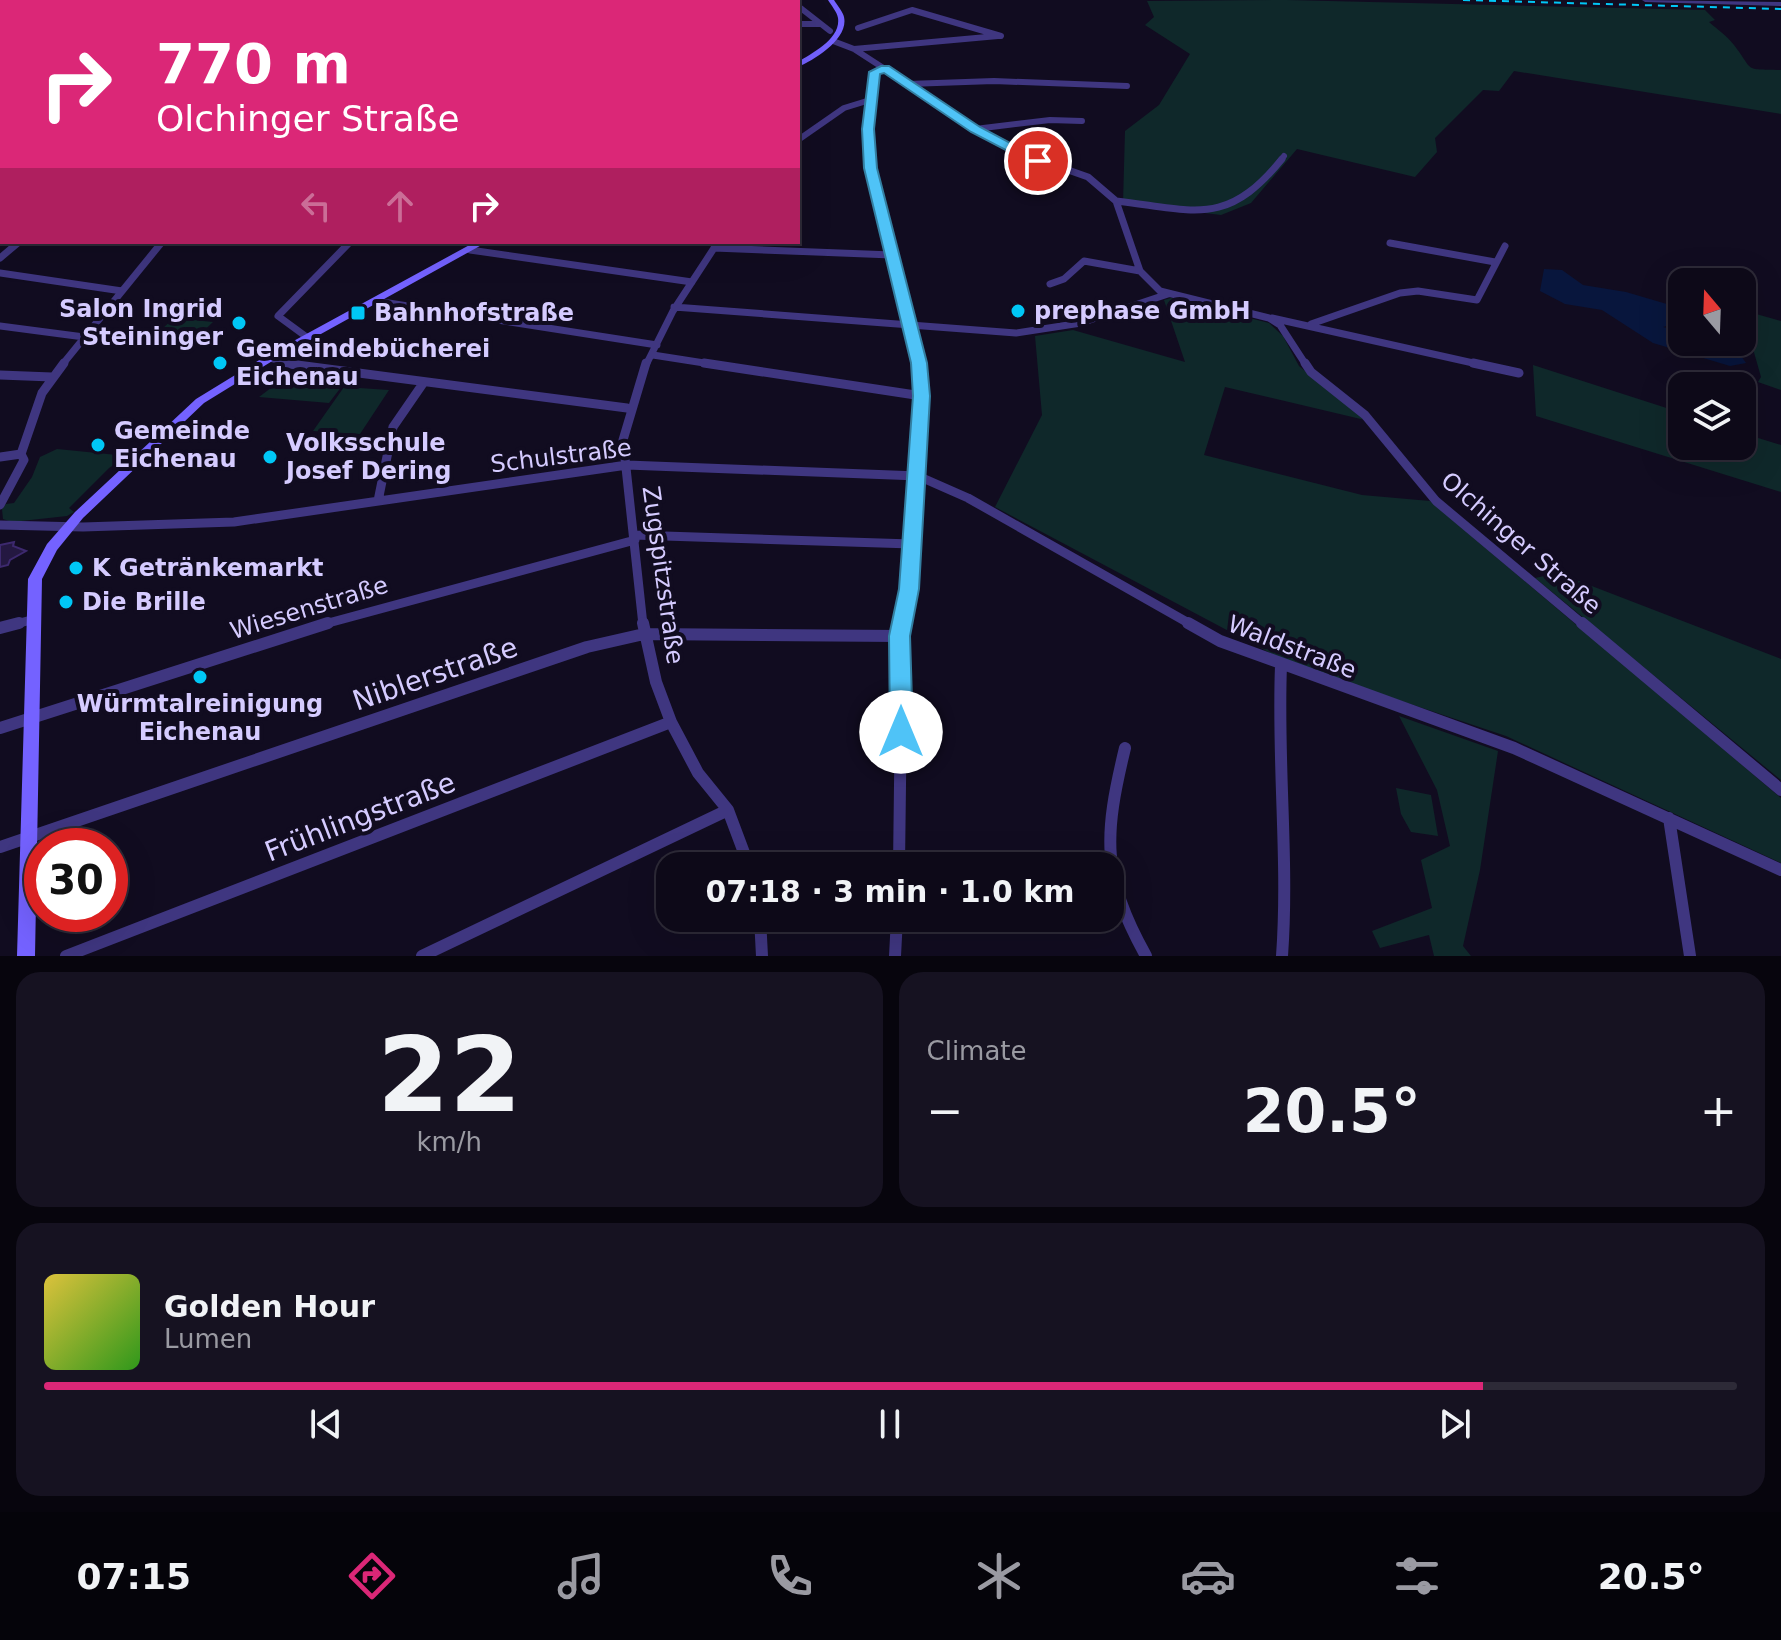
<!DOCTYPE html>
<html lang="en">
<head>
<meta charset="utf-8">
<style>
	body { margin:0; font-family:"DejaVu Sans",sans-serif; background:#161221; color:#f1f3f6; height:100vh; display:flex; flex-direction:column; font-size:30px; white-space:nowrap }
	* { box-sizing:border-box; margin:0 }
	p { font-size:26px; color:#9a9aa2 }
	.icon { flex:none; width:44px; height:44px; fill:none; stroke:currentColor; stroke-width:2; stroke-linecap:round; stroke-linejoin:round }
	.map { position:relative; height:956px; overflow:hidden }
	.sheet { display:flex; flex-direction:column; gap:16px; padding:16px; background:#07050d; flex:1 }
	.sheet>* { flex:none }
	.hud { position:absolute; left:0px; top:0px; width:800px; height:244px; box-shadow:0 8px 32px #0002,0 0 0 2px #2d2a37; background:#db2777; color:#fff; overflow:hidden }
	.needle { width:52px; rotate:341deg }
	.buttons { position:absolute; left:1668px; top:268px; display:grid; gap:16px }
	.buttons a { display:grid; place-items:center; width:88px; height:88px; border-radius:16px; background:#0d0918; box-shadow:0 8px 32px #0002,0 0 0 2px #2d2a37; font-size:40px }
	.speed { position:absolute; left:24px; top:828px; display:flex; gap:16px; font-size:40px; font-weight:700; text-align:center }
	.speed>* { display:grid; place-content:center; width:104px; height:104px; border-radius:50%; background:#0d0918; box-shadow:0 8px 32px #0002,0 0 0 2px #2d2a37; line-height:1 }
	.speed .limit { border:12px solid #d22; background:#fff; color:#111 }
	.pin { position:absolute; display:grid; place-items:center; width:68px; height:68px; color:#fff; margin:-34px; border:4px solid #fff; border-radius:50%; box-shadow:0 2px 8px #0007 }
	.me { position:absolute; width:88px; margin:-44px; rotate:0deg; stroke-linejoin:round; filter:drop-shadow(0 0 6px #0008) }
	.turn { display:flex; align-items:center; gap:28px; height:168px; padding:0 24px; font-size:36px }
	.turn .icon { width:104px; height:104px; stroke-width:2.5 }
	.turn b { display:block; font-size:56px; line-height:68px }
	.lanes { display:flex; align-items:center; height:76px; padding:0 24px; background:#0003; justify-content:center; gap:40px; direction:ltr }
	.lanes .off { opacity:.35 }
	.big { font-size:60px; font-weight:800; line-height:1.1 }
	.sheet .widget { flex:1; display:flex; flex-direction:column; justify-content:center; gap:12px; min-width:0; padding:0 28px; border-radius:24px; background:#161221 }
	.sheet .dial { align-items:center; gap:0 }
	.dial b { font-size:104px; line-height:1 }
	.song { display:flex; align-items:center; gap:24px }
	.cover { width:96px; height:96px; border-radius:12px; background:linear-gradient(135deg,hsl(50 70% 55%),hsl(110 70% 35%)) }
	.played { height:8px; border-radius:4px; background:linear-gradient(90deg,#db2777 85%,#2d2a37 85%) }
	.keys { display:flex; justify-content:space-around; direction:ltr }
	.heat { display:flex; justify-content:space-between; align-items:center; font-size:44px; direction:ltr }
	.sheet .tiles { flex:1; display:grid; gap:16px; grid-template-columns:1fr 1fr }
	.widget:last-child { grid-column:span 2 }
	.trip { position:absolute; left:656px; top:852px; width:468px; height:80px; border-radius:24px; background:#0d0918; box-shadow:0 8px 32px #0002,0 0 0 2px #2d2a37; font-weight:800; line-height:80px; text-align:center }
	.tabs { display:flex; height:128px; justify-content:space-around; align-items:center; background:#05040a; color:#9a9aa2 }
	.tabs .icon { width:56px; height:56px }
	.tabs .current { color:#db2777 }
	.tabs b { font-size:36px; color:#f1f3f6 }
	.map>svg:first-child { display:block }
</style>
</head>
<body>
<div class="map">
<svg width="1781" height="956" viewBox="0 0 1781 956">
	<rect width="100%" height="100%" fill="#110c20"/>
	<!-- green -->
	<path fill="#0f282a" d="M1287,0l418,10 10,10 -6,2c8,7 18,14 25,23 21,27 8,24 47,25v44l-267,-43 -15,20 -16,-1 -48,48 2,14 -22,25 -118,-28 -46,54 -30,12 -98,-12 2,-72 34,-26 31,-51 -45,-29 9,-8 -7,-16z
		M1171,298l98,25 14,13 16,30 66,54 -140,-33 -21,68 158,40 68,6 351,297v65l-275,-127 -215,-72 -296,-157 47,-92 -7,-79 38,-6 112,32 -21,-62z
		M1742,310l39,11v69l-23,-8 3,-5z
		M174,318l39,4 -23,22 -40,-4z
		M1533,365l149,48v33h60v-13l39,12v47l-245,-76z
		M292,372l56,6 -19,25 -70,-6z
		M344,387l45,3 -29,44 -47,-3z
		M57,449l70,7 -18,12 -40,40 5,4 -7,4 -55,6 -9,-3 -1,-10 4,-5 8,-1 18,-26 8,-20z
		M1558,573l223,86v121l-246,-202z
		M1399,716l99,35 -18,119 -17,76 8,10h-37l-5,-21 -49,13 -8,-17 60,-23 -11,-48 29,-14 -13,-56z
		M1396,788l35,7 7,41 -27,-4 -10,-18z"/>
	<!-- water -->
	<path fill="#08163d" d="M1544,269l18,1 21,15 43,7 51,15 5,3v11l-19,6 19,5v10h49l15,21 -16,3 -77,-23 -51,-33 -37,-6 -25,-13z"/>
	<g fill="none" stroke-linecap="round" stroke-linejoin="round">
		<!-- stream -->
		<path stroke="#08163d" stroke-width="2" d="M280,2l3,-2"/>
	</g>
	<!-- building -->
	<path fill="#241841" stroke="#3d296e" stroke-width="2" d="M14,542l-1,4 13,5 -16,9 -2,5 -8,2v-22z"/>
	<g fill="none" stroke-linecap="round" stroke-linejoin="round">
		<!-- minor-far3 -->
		<path stroke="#3f3680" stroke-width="6" d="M659,2l20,-2
			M798,6l32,25
			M798,24h21
			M858,28l54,-18 89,26
			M833,41l21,8 153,99 36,13
			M854,49l144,-13
			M908,84l86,-3 133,5
			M975,129l75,-9 32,1
			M798,140l46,-32 26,-8
			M870,161l-2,-32 7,-57 10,-4
			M1280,161l4,-5"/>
		<!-- minor-far2 -->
		<path stroke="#3f3680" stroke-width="7" d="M870,159l49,206
			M1037,159l51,18 28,24 24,70 20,20 109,27 11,7 26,40
			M1116,201c79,9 110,27 166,-42
			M1390,243l105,19
			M714,248l178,7
			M470,250l222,32
			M0,258l19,-16
			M0,273l122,18
			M1050,284l14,-5 20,-18 56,10
			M376,301l281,44
			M674,307l342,26 65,-10 87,-29
			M1272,318l210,47
			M1311,324l89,-31 18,-2 59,9 28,-54
			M0,326l84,11
			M308,338l-30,-22 72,-74
			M653,355l64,10
			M270,358l27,7
			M62,365l100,-123
			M646,365l27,-54 45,-69"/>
		<!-- minor-far1 -->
		<path stroke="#3f3680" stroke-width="9" d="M282,363l345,45
			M704,363l218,33
			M1305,363l6,9 54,43 71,86 148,124
			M1473,363l46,10
			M0,375l52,2
			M0,457l21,-3
			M378,501l15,-74 31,-45
			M0,505l24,-45 -3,-6 21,-61 22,-30
			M0,525l83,2 151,-5 393,-57 291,11 50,22 224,127
			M634,535l278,9
			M12,625l23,-6
			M321,625l314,-85
			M643,625l-20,-185 23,-77
			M902,625c16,-81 25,-180 17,-262"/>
		<!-- minor -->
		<path stroke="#3f3680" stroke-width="12" d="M643,623l13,59 15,40 27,51 30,37 21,56
			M1188,623l32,18 294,107 267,122
			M1582,623l199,167
			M0,628l19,-5
			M1281,666c-4,97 8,194 1,290
			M0,728l328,-105
			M1125,748c-21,87 -24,127 21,208
			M1669,818l21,138
			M0,847l587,-200 57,-13 256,2
			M899,866l3,-243
			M760,918l2,38
			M66,956l605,-234
			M422,956l306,-146
			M895,956l2,-38"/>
		<!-- tertiary -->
		<path fill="#3f3680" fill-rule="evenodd" d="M1642,0l139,2v4l-136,-4z"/>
		<!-- secondary -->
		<path fill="#7462ff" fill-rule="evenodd" d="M828,0h6c3,5 9,12 10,17 5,22 -30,43 -46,50v-5c14,-9 43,-23 40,-44 -1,-6 -7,-13 -10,-18z
			M475,242h12l-213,118 -70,43 -121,115 -26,32 -15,29 -7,377h-18l11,-377 19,-35 28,-32 121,-113 70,-43z"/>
		<!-- rail -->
		<path stroke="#00c7f6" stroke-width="2" stroke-dasharray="7 6" stroke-linecap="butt" d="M1463,0l318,9"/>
	</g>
	<!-- route -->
	<path fill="#4fc3f7" stroke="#337fa1" stroke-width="2" d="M881,66h8l91,61 64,34 -11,3 -62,-32 -87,-59 -4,1 -6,55 3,39 50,195 3,33 -11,193 -9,47 3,96 -4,6h-16l-3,-6 -1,-96 10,-47 14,-193 -2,-33 -47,-195 -2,-39 7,-57z"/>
	<!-- markers -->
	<g fill="#00c7f6" stroke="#110c20" stroke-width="3">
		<circle cx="1018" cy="311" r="8"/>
		<rect x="350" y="305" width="16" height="16" rx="4"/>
		<circle cx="239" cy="323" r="8"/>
		<circle cx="220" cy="363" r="8"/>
		<circle cx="98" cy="445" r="8"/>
		<circle cx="270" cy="457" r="8"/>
		<circle cx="76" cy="568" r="8"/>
		<circle cx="66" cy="602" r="8"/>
		<circle cx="200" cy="677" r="8"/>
	</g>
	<g text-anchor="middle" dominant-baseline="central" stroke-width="8" stroke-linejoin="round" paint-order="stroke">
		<!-- poi labels -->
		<g font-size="24" font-weight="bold" fill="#d5cbff" stroke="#110c20" text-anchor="start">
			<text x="223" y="309" text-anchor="end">Salon Ingrid<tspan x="223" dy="28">Steininger</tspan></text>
			<text x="1034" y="311">prephase GmbH</text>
			<text x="374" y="313">Bahnhofstraße</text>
			<text x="236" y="349">Gemeindebücherei<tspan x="236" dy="28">Eichenau</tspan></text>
			<text x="114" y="431">Gemeinde<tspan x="114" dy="28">Eichenau</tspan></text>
			<text x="286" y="443">Volksschule<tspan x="286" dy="28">Josef Dering</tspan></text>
			<text x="92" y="568">K Getränkemarkt</text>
			<text x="82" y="602">Die Brille</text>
			<text x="200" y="704" text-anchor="middle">Würmtalreinigung<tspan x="200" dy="28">Eichenau</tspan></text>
		</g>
		<!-- street labels -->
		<g font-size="24" fill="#d5cbff" stroke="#110c20">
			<text transform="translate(561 456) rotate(-7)">Schulstraße</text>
			<text transform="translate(1521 543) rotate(41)">Olchinger Straße</text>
			<text transform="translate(663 575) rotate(82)">Zugspitzstraße</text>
			<text transform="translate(309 608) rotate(-17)">Wiesenstraße</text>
			<text transform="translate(1292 647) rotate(21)">Waldstraße</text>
		</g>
		<!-- near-street labels -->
		<g font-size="28" fill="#d5cbff" stroke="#110c20">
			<text transform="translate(435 674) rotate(-19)">Niblerstraße</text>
			<text transform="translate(360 817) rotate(-21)">Frühlingstraße</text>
		</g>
	</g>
</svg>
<div class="buttons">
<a><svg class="needle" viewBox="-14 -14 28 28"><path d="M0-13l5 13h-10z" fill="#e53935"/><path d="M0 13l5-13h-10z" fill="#9a9aa2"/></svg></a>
<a><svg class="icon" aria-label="layers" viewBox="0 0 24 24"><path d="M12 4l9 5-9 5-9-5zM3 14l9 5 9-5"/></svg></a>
</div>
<div class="speed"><div class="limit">30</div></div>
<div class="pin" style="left:1038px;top:161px;background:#d93025"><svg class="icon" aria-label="arrive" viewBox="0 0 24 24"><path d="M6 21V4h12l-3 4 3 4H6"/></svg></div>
<svg class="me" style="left:901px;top:732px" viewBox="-20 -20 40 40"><circle r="19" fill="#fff"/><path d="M0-13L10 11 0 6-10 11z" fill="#4fc3f7"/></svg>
<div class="trip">07:18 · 3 min · 1.0 km</div>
<div class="hud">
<div class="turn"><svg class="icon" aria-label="right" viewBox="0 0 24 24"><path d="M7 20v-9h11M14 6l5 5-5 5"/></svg><div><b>770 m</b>Olchinger Straße</div></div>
<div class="lanes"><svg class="icon off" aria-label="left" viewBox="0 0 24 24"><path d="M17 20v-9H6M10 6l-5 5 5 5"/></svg><svg class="icon off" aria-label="ahead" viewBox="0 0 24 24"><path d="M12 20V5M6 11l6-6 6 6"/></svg><svg class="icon" aria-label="right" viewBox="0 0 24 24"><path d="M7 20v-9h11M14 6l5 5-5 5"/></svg></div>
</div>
</div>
<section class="sheet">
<div class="tiles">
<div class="widget dial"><b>22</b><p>km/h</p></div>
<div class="widget"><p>Climate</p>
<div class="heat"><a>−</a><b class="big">20.5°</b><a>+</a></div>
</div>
<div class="widget">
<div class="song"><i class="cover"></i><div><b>Golden Hour</b><p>Lumen</p></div></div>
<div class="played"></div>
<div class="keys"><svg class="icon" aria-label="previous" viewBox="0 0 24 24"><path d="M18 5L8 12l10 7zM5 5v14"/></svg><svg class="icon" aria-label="pause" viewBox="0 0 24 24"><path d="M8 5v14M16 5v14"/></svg><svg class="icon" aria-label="next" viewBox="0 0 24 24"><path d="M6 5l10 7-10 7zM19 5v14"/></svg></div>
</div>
</div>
</section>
<nav class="tabs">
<b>07:15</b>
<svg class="icon current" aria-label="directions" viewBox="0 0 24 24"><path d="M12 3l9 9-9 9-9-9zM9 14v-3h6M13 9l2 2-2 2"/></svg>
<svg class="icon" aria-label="music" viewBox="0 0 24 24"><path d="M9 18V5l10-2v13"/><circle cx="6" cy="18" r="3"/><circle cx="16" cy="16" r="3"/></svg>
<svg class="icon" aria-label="phone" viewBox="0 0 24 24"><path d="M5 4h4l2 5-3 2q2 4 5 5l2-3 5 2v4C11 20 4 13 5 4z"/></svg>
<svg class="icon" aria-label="climate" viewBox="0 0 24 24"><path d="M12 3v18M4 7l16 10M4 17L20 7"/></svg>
<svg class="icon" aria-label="car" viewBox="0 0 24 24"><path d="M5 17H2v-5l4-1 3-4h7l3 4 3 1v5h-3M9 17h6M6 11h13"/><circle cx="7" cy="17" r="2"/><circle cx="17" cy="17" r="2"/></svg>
<svg class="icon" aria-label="filters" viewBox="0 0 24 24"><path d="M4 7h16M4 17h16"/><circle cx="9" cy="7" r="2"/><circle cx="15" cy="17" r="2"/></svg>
<b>20.5°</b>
</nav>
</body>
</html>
